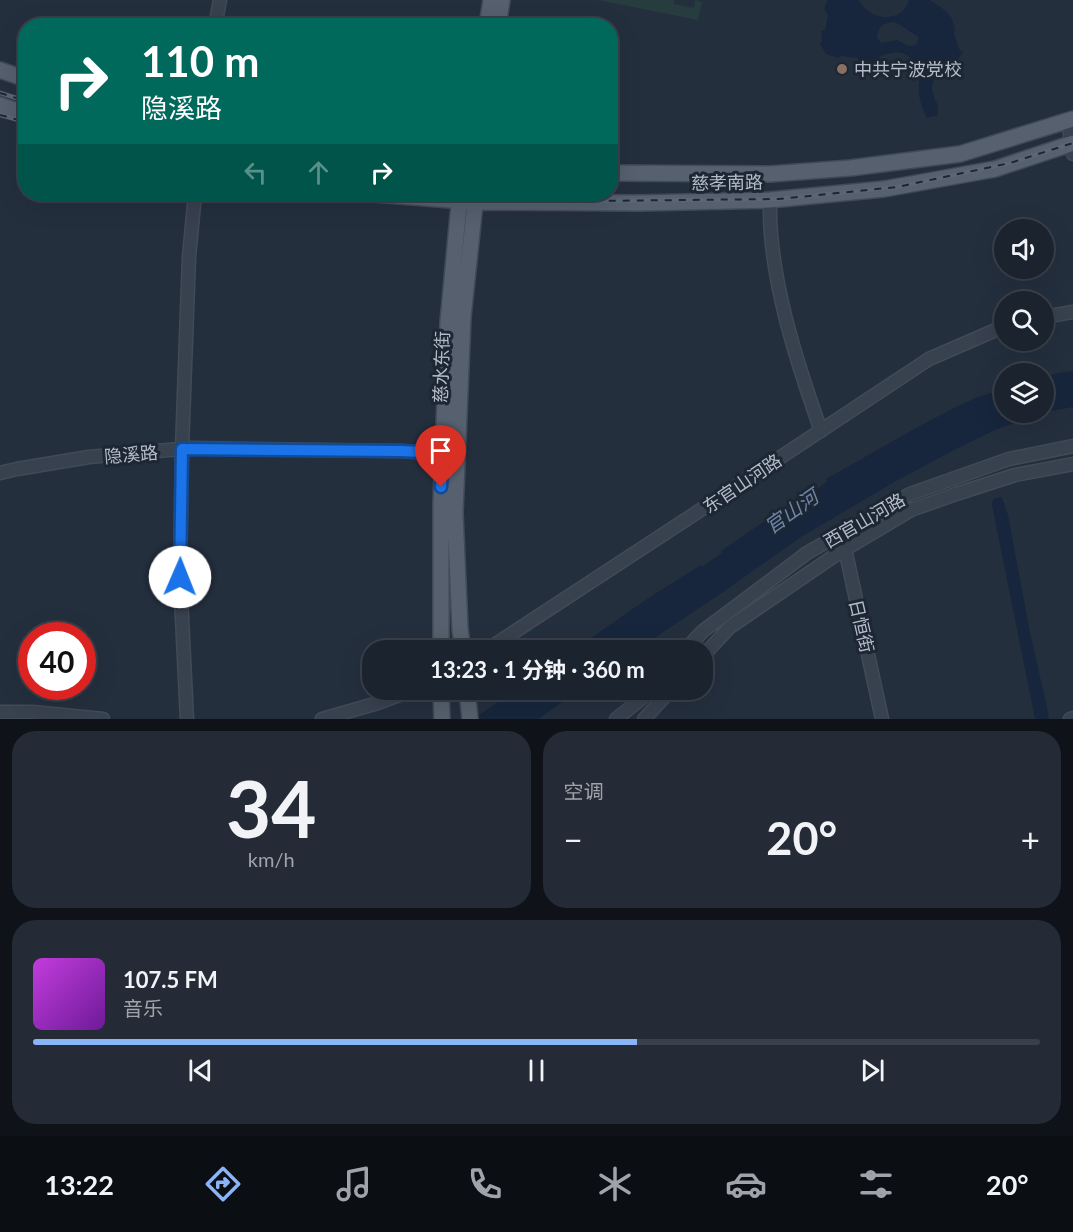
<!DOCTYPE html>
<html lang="zh">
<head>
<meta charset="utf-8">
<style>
	body { margin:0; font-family:Lato,"Noto Sans SC",sans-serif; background:#242b36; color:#f1f3f6; height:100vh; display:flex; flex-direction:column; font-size:22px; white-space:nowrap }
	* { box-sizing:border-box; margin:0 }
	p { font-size:20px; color:#a0a4aa }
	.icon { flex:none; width:33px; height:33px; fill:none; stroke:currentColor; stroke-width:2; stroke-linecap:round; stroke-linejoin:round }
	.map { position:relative; height:719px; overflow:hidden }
	.sheet { display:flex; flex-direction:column; gap:12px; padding:12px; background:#0f1319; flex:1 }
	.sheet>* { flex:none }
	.guide { position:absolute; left:18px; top:18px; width:600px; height:183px; border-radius:24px; box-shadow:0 6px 24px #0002,0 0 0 2px #39404a; background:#00695c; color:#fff; overflow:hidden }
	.controls { position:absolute; left:994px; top:219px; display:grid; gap:12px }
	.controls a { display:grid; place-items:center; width:60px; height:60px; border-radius:50%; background:#1b232e; box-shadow:0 6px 24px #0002,0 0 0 2px #39404a; font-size:30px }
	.speed { position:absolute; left:18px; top:622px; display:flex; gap:12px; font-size:30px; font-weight:700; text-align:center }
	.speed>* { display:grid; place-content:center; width:78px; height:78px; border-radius:50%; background:#1b232e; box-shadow:0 6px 24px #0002,0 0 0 2px #39404a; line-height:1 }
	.speed .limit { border:9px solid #d22; background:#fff; color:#111 }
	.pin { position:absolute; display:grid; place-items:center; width:51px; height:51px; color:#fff; margin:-62px -26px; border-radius:50% 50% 50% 0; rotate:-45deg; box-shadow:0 0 6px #0007 }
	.pin .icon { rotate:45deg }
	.me { position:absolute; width:66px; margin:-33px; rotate:1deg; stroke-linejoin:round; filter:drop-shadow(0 0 4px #0008) }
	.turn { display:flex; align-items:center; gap:21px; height:126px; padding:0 24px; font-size:27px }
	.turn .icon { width:78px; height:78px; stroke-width:2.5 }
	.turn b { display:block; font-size:42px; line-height:51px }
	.lanes { display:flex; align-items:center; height:57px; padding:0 24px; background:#0003; justify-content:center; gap:30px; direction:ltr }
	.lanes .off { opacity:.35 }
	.big { font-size:45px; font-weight:700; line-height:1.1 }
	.sheet .tile { flex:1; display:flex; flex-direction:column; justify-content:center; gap:9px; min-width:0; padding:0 21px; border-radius:24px; background:#242b36 }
	.sheet .dial { align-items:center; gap:0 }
	.dial b { font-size:78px; line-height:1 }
	.song { display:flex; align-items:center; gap:18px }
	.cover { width:72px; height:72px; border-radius:9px; background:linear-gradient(135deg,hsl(290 70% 55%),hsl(280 70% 35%)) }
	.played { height:6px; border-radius:3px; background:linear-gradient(90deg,#8ab4f8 60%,#39404a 60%) }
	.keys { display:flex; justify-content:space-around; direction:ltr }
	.heat { display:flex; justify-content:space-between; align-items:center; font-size:33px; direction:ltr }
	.sheet .tiles { flex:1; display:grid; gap:12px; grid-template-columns:1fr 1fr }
	.tile:last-child { grid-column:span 2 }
	.trip { position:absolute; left:362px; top:640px; width:351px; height:60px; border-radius:24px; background:#1b232e; box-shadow:0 6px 24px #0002,0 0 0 2px #39404a; font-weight:700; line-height:60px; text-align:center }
	.tab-bar { display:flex; height:96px; justify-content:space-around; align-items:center; background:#0b0e12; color:#a0a4aa }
	.tab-bar .icon { width:42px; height:42px }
	.tab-bar .on { color:#8ab4f8 }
	.tab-bar b { font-size:27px; color:#f1f3f6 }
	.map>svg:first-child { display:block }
</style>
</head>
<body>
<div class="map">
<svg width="1073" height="719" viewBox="0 0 1073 719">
	<rect width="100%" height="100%" fill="#242f3e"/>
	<!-- green -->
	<path fill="#263c3f" d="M598,0h76v4l20,4 1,-8 7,2 -4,18z"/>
	<!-- water -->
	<path fill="#17263c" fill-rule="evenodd" d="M828,0h30c4,5 9,11 15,14 14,7 32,2 36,-14h21l16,11 6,8 3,10 -1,5 6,17h3c-5,17 -37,21 -30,42 1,5 4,9 5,14l-1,3 1,5 -11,3c-4,-8 -8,-18 -8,-27 -1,-5 1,-9 0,-14 -2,-15 -11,-27 -27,-24 -12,2 -16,5 -21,15l-13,-2v-8l-17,-2 -2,2 -13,-4 -6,-10 2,-4 -1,-9 4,-1 3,-15c-5,-5 -4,-10 0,-15zM894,22c6,2 10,6 15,9 4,3 7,3 10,7l-3,7 -8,1 -11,-6 -16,3 -4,-6c1,-11 7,-14 17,-15z
		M1073,371v36l-28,5 -50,18 -39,19 -60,32 -95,56 -78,55 -88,59h-63l78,-54 51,-32 2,1 19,-13 -1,-2 70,-48 2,2 34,-23 -1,-3 90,-51 40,-21 22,-10 27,-8v23h39v-35l14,-4z
		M1002,497l6,18 22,118 17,74 2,12h-14l-43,-214 1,-6z
		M516,690h63l-41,29h-65z"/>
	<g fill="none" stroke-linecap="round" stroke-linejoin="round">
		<!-- minor casing -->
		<g stroke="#414a57" stroke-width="15">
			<path id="minor" d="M215,26l5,-26
				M1068,121l5,33
				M770,200c-2,75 26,160 51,231
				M1044,317l29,-5
				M0,473l17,-4 72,-12 102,-9 210,3 42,3
				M844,544l38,175
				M485,651l240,-157 204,-135 76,-33
				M684,651l19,-20 104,-78 103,-59 99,-35 64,-13
				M702,657l28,-30 107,-73 74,-44 45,-16 59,-19 58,-11
				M0,712h33l70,7
				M187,719l-7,-142 2,-128 7,-192 6,-63
				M322,719l56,-16 35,-13
				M616,719l25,-20 8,-9
				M644,719l27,-29
				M1070,719l3,-1"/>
		</g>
		<!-- major casing -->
		<g stroke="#414a57" stroke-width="18">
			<path id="major" d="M487,26l4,-26
				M498,26l4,-26
				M0,70l26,9
				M0,105l26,9
				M610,173l161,1 79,-6 110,-14 113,-35
				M375,194l100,8 166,1 129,-3 114,-11 111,-20 78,-26
				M441,651v-148l7,-181 12,-128
				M463,651l-3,-22 -5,-116 8,-196 13,-123
				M441,690l1,29
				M467,690l3,29"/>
		</g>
		<!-- minor -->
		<use href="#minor" stroke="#38414e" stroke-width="12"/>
		<!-- major -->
		<use href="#major" stroke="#56606e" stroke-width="15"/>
		<!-- rail casing -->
		<g stroke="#5a6575" stroke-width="4.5">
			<path id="rail" d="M0,93l26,8
				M0,115l26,7
				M371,194l27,3 41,2 150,2 190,-2 118,-12 113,-24 63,-20"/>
		</g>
		<!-- rail -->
		<use href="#rail" stroke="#1d2633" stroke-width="2" stroke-dasharray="7" stroke-linecap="butt"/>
	</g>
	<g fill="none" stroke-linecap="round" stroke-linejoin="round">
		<!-- route casing -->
		<g stroke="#114b97" stroke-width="15">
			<path id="route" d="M180,577l2,-128 219,2 42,2 -2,34"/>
		</g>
		<!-- route -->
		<use href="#route" stroke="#1a73e8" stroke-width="10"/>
	</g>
	<!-- markers -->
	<circle fill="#8d6e63" stroke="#1d2633" stroke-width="2" cx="842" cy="69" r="6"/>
	<g text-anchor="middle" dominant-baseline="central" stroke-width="6" stroke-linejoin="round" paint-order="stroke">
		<!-- poi labels -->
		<g font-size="18" fill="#b4bcc9" stroke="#1d2633" text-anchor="start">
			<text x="854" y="69">中共宁波党校</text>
		</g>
		<!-- street labels -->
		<g font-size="18" fill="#b4bcc9" stroke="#1d2633">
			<text transform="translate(727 182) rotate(-1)">慈孝南路</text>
			<text transform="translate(441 367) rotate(-88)">慈水东街</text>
			<text transform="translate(131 454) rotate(-5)">隐溪路</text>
			<text transform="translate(742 483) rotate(-34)">东官山河路</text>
			<text transform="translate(864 520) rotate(-30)">西官山河路</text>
			<text transform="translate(862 626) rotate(77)">日恒街</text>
		</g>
		<!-- water labels -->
		<g font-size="20" font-style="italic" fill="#6d86a8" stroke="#1d2633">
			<text transform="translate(791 511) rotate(-35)">官山河</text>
		</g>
	</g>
</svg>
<div class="controls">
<a><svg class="icon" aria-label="sound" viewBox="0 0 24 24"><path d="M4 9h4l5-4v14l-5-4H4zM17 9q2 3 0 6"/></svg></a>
<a><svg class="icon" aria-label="search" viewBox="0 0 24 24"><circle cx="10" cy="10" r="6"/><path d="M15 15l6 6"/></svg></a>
<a><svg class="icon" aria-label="layers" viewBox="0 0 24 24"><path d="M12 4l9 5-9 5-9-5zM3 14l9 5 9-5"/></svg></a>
</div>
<div class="speed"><div class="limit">40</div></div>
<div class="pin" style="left:441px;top:487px;background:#d93025"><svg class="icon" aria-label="arrive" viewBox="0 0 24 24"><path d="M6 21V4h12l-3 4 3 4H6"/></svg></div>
<svg class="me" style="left:180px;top:577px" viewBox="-20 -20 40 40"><circle r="19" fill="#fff"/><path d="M0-13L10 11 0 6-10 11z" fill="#1a73e8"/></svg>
<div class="trip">13:23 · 1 分钟 · 360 m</div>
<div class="guide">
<div class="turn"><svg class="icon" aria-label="right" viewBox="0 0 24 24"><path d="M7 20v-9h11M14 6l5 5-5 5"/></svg><div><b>110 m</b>隐溪路</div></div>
<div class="lanes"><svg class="icon off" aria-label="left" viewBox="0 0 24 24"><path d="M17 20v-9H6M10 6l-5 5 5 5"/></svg><svg class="icon off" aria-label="ahead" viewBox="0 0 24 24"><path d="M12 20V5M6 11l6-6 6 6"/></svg><svg class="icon" aria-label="right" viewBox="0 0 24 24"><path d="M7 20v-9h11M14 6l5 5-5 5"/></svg></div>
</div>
</div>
<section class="sheet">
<div class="tiles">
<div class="tile dial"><b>34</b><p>km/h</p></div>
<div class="tile"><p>空调</p>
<div class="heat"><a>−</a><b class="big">20°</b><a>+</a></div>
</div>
<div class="tile">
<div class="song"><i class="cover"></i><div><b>107.5 FM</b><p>音乐</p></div></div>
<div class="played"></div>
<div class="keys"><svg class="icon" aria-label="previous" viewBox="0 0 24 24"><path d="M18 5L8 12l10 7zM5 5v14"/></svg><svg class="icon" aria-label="pause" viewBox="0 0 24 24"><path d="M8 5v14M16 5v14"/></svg><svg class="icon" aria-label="next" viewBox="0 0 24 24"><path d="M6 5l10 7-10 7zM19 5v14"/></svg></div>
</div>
</div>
</section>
<nav class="tab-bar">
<b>13:22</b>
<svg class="icon on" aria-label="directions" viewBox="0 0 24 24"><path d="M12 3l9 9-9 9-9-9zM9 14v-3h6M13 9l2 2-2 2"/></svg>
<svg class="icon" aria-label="music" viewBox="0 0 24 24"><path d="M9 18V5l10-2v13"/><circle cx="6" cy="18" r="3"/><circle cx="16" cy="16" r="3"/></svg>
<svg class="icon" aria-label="phone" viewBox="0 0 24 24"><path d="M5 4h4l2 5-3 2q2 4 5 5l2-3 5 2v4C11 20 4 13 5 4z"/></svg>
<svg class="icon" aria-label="climate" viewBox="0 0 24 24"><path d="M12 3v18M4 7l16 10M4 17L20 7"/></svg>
<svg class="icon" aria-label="car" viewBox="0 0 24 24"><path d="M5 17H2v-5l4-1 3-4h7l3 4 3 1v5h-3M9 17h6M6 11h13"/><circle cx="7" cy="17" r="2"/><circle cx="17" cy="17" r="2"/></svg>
<svg class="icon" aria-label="filters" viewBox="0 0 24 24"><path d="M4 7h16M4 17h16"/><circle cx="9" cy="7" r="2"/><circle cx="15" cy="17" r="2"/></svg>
<b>20°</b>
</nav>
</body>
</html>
